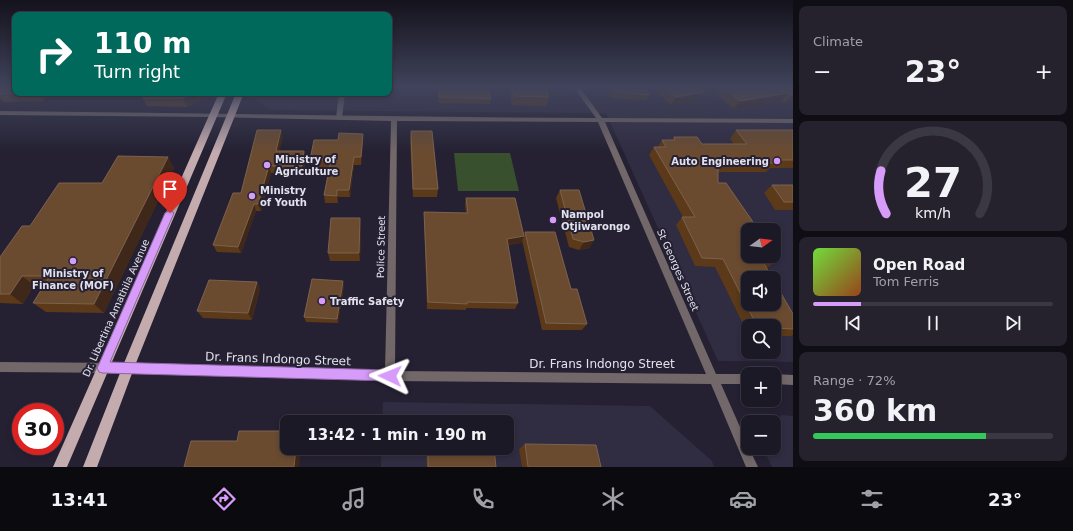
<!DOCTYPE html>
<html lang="en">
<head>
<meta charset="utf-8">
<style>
	body { margin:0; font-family:"DejaVu Sans",sans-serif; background:#25222e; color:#f1f3f6; height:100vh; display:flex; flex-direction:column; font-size:15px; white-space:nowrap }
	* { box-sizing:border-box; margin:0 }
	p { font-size:13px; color:#a0a0a7 }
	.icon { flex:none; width:22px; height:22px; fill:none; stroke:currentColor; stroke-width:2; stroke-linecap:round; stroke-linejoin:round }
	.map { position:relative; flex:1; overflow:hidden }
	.side { display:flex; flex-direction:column; gap:6px; padding:6px; background:#0f0e15; width:280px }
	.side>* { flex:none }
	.hud { position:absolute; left:12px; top:12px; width:380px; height:84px; border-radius:8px; box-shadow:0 2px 6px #0003,0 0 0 1px #3a3843; background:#00695c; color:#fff; overflow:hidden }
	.needle { width:26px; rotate:75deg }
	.tools { position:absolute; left:741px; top:223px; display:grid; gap:8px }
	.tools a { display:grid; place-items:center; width:40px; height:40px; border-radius:8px; background:#1c1926; box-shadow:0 2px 6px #0003,0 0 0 1px #3a3843; font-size:20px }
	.speed { position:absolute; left:12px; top:403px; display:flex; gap:8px; font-size:20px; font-weight:700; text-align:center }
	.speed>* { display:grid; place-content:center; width:52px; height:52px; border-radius:50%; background:#1c1926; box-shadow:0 2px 6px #0003,0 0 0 1px #3a3843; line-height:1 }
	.speed .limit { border:6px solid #d22; background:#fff; color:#111 }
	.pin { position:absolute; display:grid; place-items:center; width:34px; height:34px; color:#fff; margin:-41px -17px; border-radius:50% 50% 50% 0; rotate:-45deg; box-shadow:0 0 4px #0007 }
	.pin .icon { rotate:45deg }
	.me { position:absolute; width:44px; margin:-22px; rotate:272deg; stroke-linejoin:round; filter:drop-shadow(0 0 3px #0008) }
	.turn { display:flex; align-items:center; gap:14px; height:84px; padding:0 16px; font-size:18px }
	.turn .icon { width:52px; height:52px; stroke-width:2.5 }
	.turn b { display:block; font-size:28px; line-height:34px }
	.big { font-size:30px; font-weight:600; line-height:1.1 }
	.side .card { flex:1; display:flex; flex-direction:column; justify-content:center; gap:6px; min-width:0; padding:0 14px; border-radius:8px; background:#25222e }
	.side .dial { align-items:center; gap:0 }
	.dial svg { height:104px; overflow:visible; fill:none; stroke:#3a3843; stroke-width:7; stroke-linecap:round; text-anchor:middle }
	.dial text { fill:#f1f3f6; stroke:none }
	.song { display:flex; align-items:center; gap:12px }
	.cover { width:48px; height:48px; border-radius:6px; background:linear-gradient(135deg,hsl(100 70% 55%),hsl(20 70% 35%)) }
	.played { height:4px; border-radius:2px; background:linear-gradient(90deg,#d79bf9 20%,#3a3843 20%) }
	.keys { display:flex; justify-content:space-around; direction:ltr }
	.heat { display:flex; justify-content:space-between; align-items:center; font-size:22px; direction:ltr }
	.charge { height:6px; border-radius:3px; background:linear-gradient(90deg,#34c759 72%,#3a3843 0) }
	.trip { position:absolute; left:280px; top:415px; width:234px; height:40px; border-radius:8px; background:#1c1926; box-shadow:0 2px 6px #0003,0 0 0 1px #3a3843; font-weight:600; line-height:40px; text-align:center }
	.tabs { display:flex; height:64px; justify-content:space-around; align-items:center; background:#0b0a0f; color:#a0a0a7 }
	.tabs .icon { width:28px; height:28px }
	.tabs .active { color:#d79bf9 }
	.tabs b { font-size:18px; color:#f1f3f6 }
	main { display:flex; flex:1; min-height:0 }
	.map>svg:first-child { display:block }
</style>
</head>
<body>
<main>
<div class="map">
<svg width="793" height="467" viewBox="0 0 793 467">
	<rect width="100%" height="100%" fill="#252133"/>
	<!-- built -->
	<path fill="#302c42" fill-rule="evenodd" d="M389,86h404v276l-75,-1 -112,-248 -336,-3 -21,-16 140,-1zM748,230h26v26h-26zM748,278h26v26h-26zM748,326h26v26h-26z
		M383,402l267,4 62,55 2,6h-333v-19h126v-26h-125z
		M781,415l12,1v51h-21l-9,-19h11v-20z"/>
	<!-- green -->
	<path fill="#39502f" d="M454,153h56l9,38h-61z"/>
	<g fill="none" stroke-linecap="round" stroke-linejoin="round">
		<!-- lane -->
		<path fill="#736869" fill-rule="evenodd" d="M339,93h6l-3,25 -3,2 -3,-2z"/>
		<!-- street -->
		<path fill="#736869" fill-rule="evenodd" d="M573,86h6l23,32 191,1v4l-188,-1 111,252h32v10h-27l27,61v3h1l9,19h-12l-35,-83 -321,-3 -262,-8 -128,-1v-10l128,1 257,8 6,-250 -178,-4 -213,-2v-4c199,2 397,6 596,7zM397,121l201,1 108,252 -311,-3z
			M774,374l19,1v10l-19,-1z"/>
		<!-- primary -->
		<path fill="#c3abae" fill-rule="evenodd" d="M219,93h8l-160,374h-14z
			M236,93h8l-110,275 -37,99h-14l39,-99z"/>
	</g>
	<!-- wall -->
	<path fill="#5b3919" d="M0,86h15l35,7 -6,8 -41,1 -3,-4z
		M439,86l52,13 -1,5 -52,-1z
		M508,86h37l4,11 -3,9 -34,-1z
		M606,86h40l3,9 -3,5 -36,-2z
		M651,86h46l1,15 -27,4z
		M719,86h74v16l-8,1 -3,-2 -48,8 -19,-16z
		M145,93h66l-2,3 -22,11 -40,-1 -4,-8z
		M736,130h57v38h-23l-4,4h-48v11l58,78 -9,7 26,46v21l-2,1h-17v-10h-26v8l-33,-67 -20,-1 -19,-41 6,-8h1l-34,-62 5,-8h4l4,-7h10l2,-3 28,7h32l-4,-5z
		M411,131l27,58 -1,8h-24l-3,-57z
		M283,137l-4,14h25l2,7 -2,15h-33l-10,38h-5l-15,42 -24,-1 -4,-7 28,-52z
		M363,141l-2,24h-7l-4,32h-12v6h-13l-1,-8 6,-27h-18l-2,-8z
		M174,168l-70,145 -58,-1 -13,-9 11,-18h-10l-11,19 -23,-1v-46l30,-31 72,-43z
		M772,185h21v25h-18l-11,-17z
		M560,190l34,50 -5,8 -10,2 -10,-3 -13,-49z
		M466,198l58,38 1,-4 46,57 16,35 -5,6h-40l-20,-90 -1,3 -13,2 10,58 -3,6 -49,-1v2l-39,-1 -3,-90v-7l42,1 -1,-8z
		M361,226l-1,35h-30l-2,-8z
		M257,282l3,7 -8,31 -49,-2 -6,-7z
		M344,286l-6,37 -32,-1 -2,-5z
		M525,444l76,23h-79l-3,-18z
		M426,448h68l2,19h-69z"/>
	<!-- shaded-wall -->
	<path fill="#3f281a" d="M704,92l-6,9 -27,4 5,-8z
		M38,93h12l-6,8z
		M195,93h16l-2,3 -22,11 -4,-9z
		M788,93l-6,8 -48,8 6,-8z
		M792,95h1v7l-8,1z
		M281,130l2,7 -5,21 -2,-7z
		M363,134v7l-2,24v-8z
		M304,151l2,7 -2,15 -2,-7z
		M168,157l6,11 -70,145 -10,-9z
		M354,157v8l-4,32 -1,-7z
		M269,166l2,7 -10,38 -3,-7z
		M337,190l1,7v6l-1,-7z
		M254,204l2,7 -15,42 -3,-6z
		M360,218l1,8 -1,35 -1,-8z
		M524,236l-3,7 -17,3 3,-7z
		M594,240l-5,8 -10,2 5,-8z
		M22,276l12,9 -11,19 -13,-10z
		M343,281l1,5 -6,37 -1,-4z
		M257,282l3,7 -8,31 -4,-7z
		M296,448h5l-2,19h-5z"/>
	<!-- building -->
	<path fill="#6a4b30" stroke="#7c624d" d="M3,86h12v7h11l-26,1v-4z
		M439,86h48l4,13 -52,-2z
		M512,86h33l4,11 -35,-1z
		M611,86h35l3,9 -36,-3z
		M665,86h32l7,6 -28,5z
		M722,86h71v9h-1l-4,-2 -48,8z
		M145,93h50l-12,5h-40z
		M257,130h24l-5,21h28l-2,15h-33l-11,38h-4l-16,43 -25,-2 20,-52h8z
		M736,130h57v30h-21l2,3h-59l3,4v16h8l25,36 7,11h-10v26h26l2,5 -14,-1 10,18h-24v26h26v-23l19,33v15l-19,-1v-2h-17l-34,-67 -21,-1 -20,-41h13l-41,-70h12l-4,-7h13l-1,-3h23l5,7h45z
		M411,131h21l6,58h-25z
		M339,133l24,1 -2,23h-7l-5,33h-12v6l-13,-1 7,-35h-21l4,-20h24z
		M118,156l50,1 -74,147 -61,-1 17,-27h-28l-12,18h-10v-37l22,-31h8l29,-43h43z
		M772,185h21v17h-9z
		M560,190h19l15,50 -10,2 -11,-3z
		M466,198h49l9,38 -17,3 11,64 -51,-1v2l-39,-2 -4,-90 44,1z
		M331,218h29l-1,35h-31z
		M525,232h30l16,57h6l10,35 -41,-1z
		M312,279l31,2 -6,38 -33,-2z
		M209,280l48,2 -9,31 -51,-2z
		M239,431h48v17h9l-2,19h-110l7,-26h46z
		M525,444l71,1 5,22h-73z
		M428,448h66l2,19h-68z"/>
	<!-- sky -->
	<linearGradient id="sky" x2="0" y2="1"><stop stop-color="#14121c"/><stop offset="0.57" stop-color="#40435b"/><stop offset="1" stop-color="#40435b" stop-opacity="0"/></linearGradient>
	<rect width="793" height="152" fill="url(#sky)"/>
	<!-- route -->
	<path fill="#d79bf9" stroke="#8c65a2" d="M170,210l4,3 -64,149 280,8 4,2 1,4 -1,4 -4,1 -288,-8 -3,-1 -2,-4 2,-4 66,-151z"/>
	<!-- markers -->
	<g fill="#d79bf9" stroke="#252133" stroke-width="1.5">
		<circle cx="777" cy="161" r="4"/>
		<circle cx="267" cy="165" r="4"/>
		<circle cx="252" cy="196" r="4"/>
		<circle cx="553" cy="220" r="4"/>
		<circle cx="73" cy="261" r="4"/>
		<circle cx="322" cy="301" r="4"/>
	</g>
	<g text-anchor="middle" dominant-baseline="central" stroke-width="4" stroke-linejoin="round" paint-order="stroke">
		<!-- poi labels -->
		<g font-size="10" font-weight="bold" fill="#e2e1ed" stroke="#252133" text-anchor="start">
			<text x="275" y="159">Ministry of<tspan x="275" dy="12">Agriculture</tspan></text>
			<text x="769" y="161" text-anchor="end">Auto Engineering</text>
			<text x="260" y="190">Ministry<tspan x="260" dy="12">of Youth</tspan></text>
			<text x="561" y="214">Nampol<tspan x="561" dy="12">Otjiwarongo</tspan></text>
			<text x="73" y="273" text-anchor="middle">Ministry of<tspan x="73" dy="12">Finance (MOF)</tspan></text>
			<text x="330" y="301">Traffic Safety</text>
		</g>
		<!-- street labels -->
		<g font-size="10" fill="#e2e1ed" stroke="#252133">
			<text transform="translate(381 247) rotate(-89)">Police Street</text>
			<text transform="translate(678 270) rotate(66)">St Georges Street</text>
			<text transform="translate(116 308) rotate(-66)">Dr. Libertina Amathila Avenue</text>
		</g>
		<!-- near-street labels -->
		<g font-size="12" fill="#e2e1ed" stroke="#252133">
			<text transform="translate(278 359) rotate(2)">Dr. Frans Indongo Street</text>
			<text x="602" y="364">Dr. Frans Indongo Street</text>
		</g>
	</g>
</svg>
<div class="tools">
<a><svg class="needle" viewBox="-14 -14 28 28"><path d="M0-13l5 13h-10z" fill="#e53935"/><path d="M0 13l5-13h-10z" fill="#a0a0a7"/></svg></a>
<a><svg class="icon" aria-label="sound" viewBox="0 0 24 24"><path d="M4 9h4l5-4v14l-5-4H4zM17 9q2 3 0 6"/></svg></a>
<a><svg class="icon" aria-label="search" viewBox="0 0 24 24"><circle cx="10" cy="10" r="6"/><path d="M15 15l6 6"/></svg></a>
<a>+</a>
<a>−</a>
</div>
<div class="speed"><div class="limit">30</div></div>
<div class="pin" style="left:170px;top:213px;background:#d93025"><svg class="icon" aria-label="arrive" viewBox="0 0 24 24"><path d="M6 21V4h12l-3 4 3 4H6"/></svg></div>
<svg class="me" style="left:390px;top:376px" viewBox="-20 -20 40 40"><path d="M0-17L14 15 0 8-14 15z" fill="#d79bf9" stroke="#fff" stroke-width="4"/></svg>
<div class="trip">13:42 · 1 min · 190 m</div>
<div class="hud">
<div class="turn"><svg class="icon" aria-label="right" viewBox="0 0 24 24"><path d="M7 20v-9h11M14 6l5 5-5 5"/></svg><div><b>110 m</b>Turn right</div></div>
</div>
</div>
<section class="side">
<div class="card"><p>Climate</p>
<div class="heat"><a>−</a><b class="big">23°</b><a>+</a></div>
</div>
<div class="card dial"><svg viewBox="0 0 100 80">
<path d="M14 69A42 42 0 1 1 86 69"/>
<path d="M14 69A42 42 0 0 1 10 36" stroke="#d79bf9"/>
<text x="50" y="56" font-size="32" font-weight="700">27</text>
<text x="50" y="72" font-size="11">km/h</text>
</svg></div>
<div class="card">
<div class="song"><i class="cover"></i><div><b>Open Road</b><p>Tom Ferris</p></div></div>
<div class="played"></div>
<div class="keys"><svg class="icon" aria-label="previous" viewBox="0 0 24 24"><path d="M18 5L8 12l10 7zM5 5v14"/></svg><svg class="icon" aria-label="pause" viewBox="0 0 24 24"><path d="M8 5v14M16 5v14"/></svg><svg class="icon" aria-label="next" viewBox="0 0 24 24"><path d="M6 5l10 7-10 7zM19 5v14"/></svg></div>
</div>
<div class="card"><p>Range · 72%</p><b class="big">360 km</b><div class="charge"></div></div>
</section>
</main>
<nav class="tabs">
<b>13:41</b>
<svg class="icon active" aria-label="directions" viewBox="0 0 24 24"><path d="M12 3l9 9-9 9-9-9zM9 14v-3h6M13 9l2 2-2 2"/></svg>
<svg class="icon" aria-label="music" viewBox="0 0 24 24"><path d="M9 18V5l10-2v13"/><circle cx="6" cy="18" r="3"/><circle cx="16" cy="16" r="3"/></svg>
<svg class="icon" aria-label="phone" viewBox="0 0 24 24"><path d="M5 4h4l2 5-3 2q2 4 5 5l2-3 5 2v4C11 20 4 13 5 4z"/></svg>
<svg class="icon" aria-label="climate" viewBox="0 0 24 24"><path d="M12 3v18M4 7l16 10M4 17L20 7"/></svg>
<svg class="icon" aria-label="car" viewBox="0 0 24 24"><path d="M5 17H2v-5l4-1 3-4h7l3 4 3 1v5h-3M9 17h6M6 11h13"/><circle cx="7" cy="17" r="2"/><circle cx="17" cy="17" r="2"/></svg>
<svg class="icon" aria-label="filters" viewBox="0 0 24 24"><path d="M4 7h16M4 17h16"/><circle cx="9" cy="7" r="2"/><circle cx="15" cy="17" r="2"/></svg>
<b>23°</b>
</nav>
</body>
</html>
